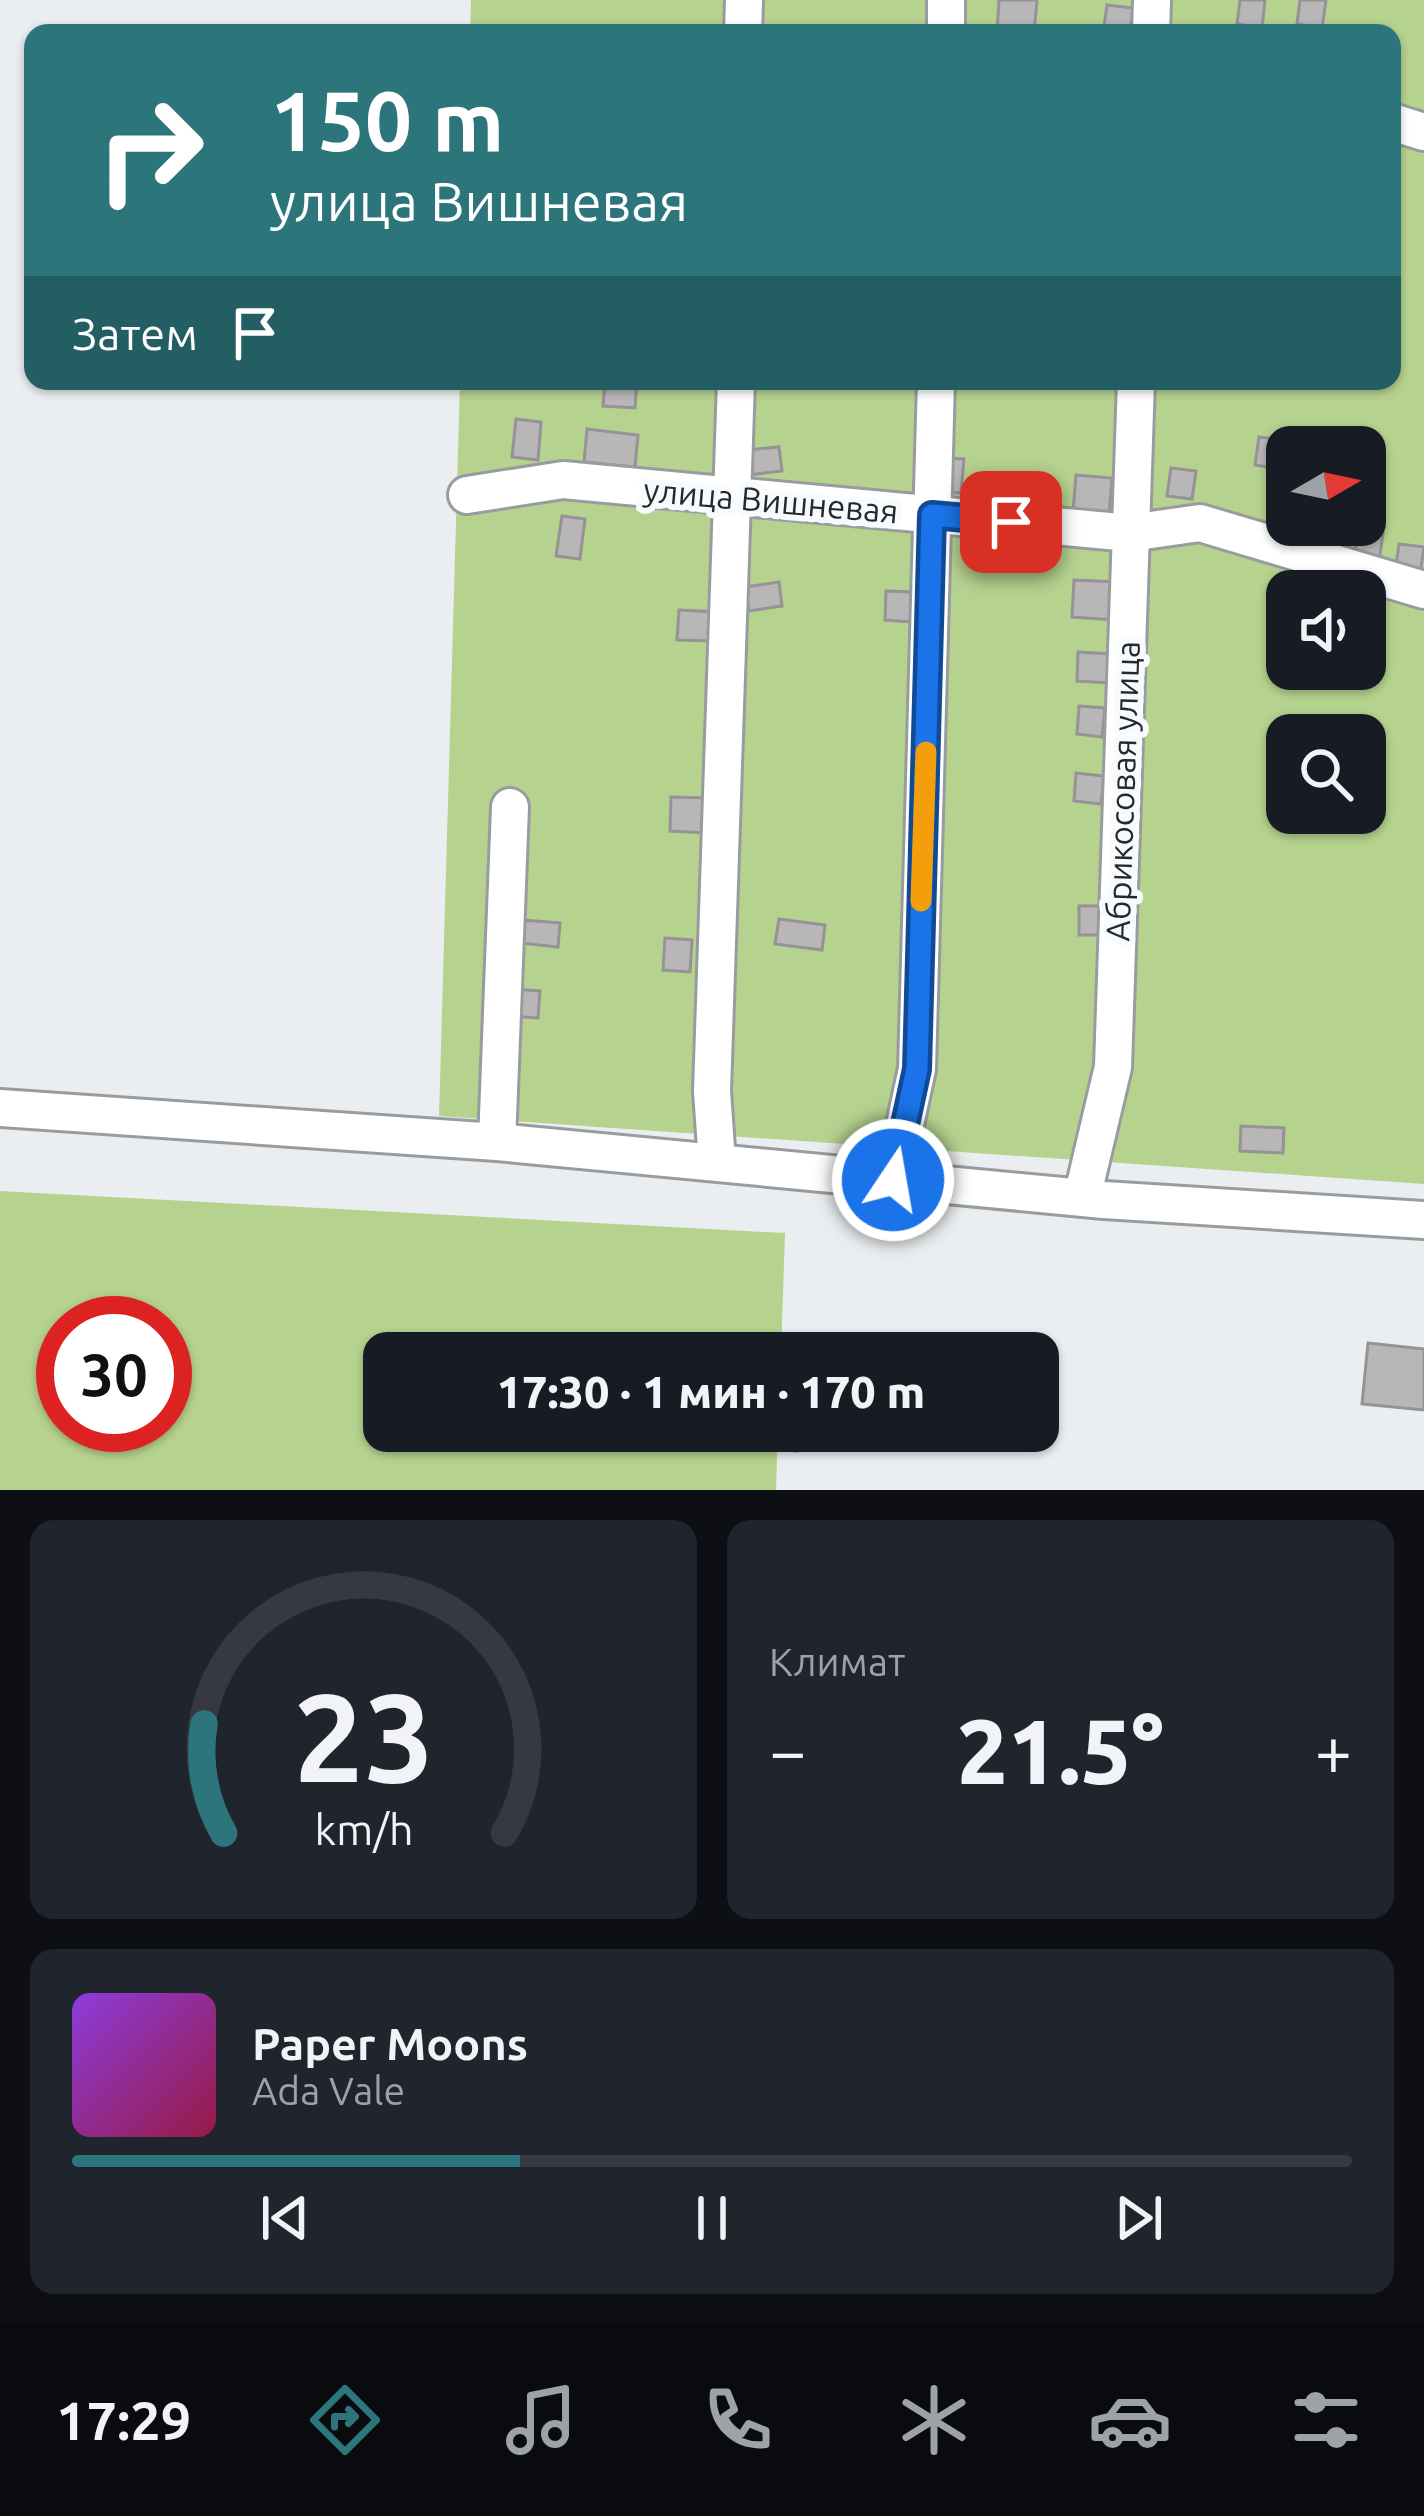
<!DOCTYPE html>
<html lang="ru">
<head>
<meta charset="utf-8">
<style>
	body { margin:0; font-family:Ubuntu,sans-serif; background:#20242c; color:#f1f3f6; height:100vh; display:flex; flex-direction:column; font-size:45px; white-space:nowrap }
	* { box-sizing:border-box; margin:0 }
	p { font-size:39px; color:#9ea1a6 }
	.icon { flex:none; width:66px; height:66px; fill:none; stroke:currentColor; stroke-width:2; stroke-linecap:round; stroke-linejoin:round }
	.map { position:relative; height:1490px; overflow:hidden }
	.sheet { display:flex; flex-direction:column; gap:30px; padding:30px; background:#0d0f14; flex:1 }
	.sheet>* { flex:none }
	.guide { position:absolute; left:24px; top:24px; width:1377px; height:366px; border-radius:24px; box-shadow:0 3px 9px #0004; background:#2c767b; color:#fff; overflow:hidden }
	.needle { width:78px; rotate:81deg }
	.controls { position:absolute; left:1266px; top:426px; display:grid; gap:24px }
	.controls a { display:grid; place-items:center; width:120px; height:120px; border-radius:24px; background:#171b24; box-shadow:0 3px 9px #0004; font-size:60px }
	.speed { position:absolute; left:36px; top:1296px; display:flex; gap:24px; font-size:60px; font-weight:700; text-align:center }
	.speed>* { display:grid; place-content:center; width:156px; height:156px; border-radius:50%; background:#171b24; box-shadow:0 3px 9px #0004; line-height:1 }
	.speed .limit { border:18px solid #d22; background:#fff; color:#111 }
	.pin { position:absolute; display:grid; place-items:center; width:102px; height:102px; color:#fff; margin:-51px; border-radius:24px; box-shadow:0 6px 18px #0006 }
	.me { position:absolute; width:132px; margin:-66px; rotate:12deg; stroke-linejoin:round; filter:drop-shadow(0 0 9px #0008) }
	.turn { display:flex; align-items:center; gap:42px; height:252px; padding:0 48px; font-size:54px }
	.turn .icon { width:156px; height:156px; stroke-width:2.5 }
	.turn b { display:block; font-size:84px; line-height:102px }
	.then { display:flex; align-items:center; height:114px; padding:0 48px; background:#0003; gap:24px; font-size:45px }
	.big { font-size:90px; font-weight:800; line-height:1.1 }
	.sheet .widget { flex:1; display:flex; flex-direction:column; justify-content:center; gap:18px; min-width:0; padding:0 42px; border-radius:24px; background:#20242c }
	.sheet .dial { align-items:center; gap:0 }
	.dial svg { height:312px; overflow:visible; fill:none; stroke:#363941; stroke-width:7; stroke-linecap:round; text-anchor:middle }
	.dial text { fill:#f1f3f6; stroke:none }
	.song { display:flex; align-items:center; gap:36px }
	.cover { width:144px; height:144px; border-radius:18px; background:linear-gradient(135deg,hsl(270 70% 55%),hsl(340 70% 35%)) }
	.played { height:12px; border-radius:6px; background:linear-gradient(90deg,#2c767b 35%,#363941 35%) }
	.keys { display:flex; justify-content:space-around; direction:ltr }
	.heat { display:flex; justify-content:space-between; align-items:center; font-size:66px; direction:ltr }
	.sheet .tiles { flex:1; display:grid; gap:30px; grid-template-columns:1fr 1fr }
	.widget:last-child { grid-column:span 2 }
	.trip { position:absolute; left:363px; top:1332px; width:696px; height:120px; border-radius:24px; background:#171b24; box-shadow:0 3px 9px #0004; font-weight:800; line-height:120px; text-align:center }
	.tab-bar { display:flex; height:192px; justify-content:space-around; align-items:center; background:#090b0e; color:#9ea1a6 }
	.tab-bar .icon { width:84px; height:84px }
	.tab-bar .current { color:#2c767b }
	.tab-bar b { font-size:54px; color:#f1f3f6 }
	.map>svg:first-child { display:block }
</style>
</head>
<body>
<div class="map">
<svg width="1424" height="1490" viewBox="0 0 1424 1490">
	<rect width="100%" height="100%" fill="#ebeef0"/>
	<!-- green -->
	<path fill="#b6d28f" fill-rule="evenodd" d="M471,0h953v1184l-985,-68 21,-735h932v-348h-922zM1287,447h78v78h-78zM1287,591h78v78h-78zM1287,735h78v78h-78z
		M0,1191l785,42 -4,120h-397v78h394l-2,59h-776zM63,1323h102v102h-102z"/>
	<!-- building -->
	<path fill="#b9b6b8" stroke="#969396" stroke-width="3" d="M999,0h38l-3,33 -37,-1z
		M1240,0h25l-3,28 -25,-4z
		M1300,0h26l-4,28 -25,-4z
		M1107,5l26,3 -3,25h-27z
		M605,381h32l-2,27 -32,-2z
		M516,419l25,3 -3,38 -26,-3z
		M587,429l51,6 -3,32 -51,-5z
		M1259,437l26,3 -4,29 -26,-4z
		M779,447l3,24 -34,4 -2,-25z
		M944,458l20,1 -3,34 -19,-1z
		M1171,468l25,3 -4,28 -25,-3z
		M1076,475l36,3 -3,37 -36,-3z
		M562,516l23,3 -5,40 -24,-3z
		M1358,530l25,3 -4,28 -25,-3z
		M1399,544l25,3 -4,28 -25,-3z
		M1074,580l44,2 -2,38 -44,-3z
		M779,582l3,24 -33,5 -4,-24z
		M886,591l26,1 -1,30 -26,-2z
		M679,610l38,2 -1,29 -39,-1z
		M1078,652l33,2 -2,29 -32,-2z
		M1079,706l26,2 -3,29 -25,-3z
		M1076,773l28,3 -3,28 -27,-3z
		M671,797l37,1 -2,35 -36,-2z
		M1079,906h26v29h-26z
		M779,919l46,6 -3,25 -47,-6z
		M522,920l38,3 -2,24 -38,-4z
		M665,938l27,2 -2,32 -27,-2z
		M511,989l29,2 -2,27 -29,-2z
		M1241,1126l43,2 -1,25 -43,-2z
		M1368,1343l56,6v61l-62,-6z
		M793,1431h110l1,9 -109,11z"/>
	<g fill="none" stroke-linecap="round" stroke-linejoin="round">
		<!-- minor casing -->
		<g stroke="#999c9e" stroke-width="42">
			<path id="minor" d="M743,33l1,-33
				M946,33v-33
				M1151,33l1,-33
				M1392,122l32,10
				M467,495l96,-15 567,53 70,-10 224,67
				M0,1108l497,34 607,58 320,20
				M497,1142l13,-335
				M717,1163l-5,-72 24,-710
				M893,1180l24,-111 19,-688
				M1082,1198l31,-131 23,-686"/>
		</g>
		<!-- minor -->
		<use href="#minor" stroke="#fff" stroke-width="36"/>
	</g>
	<g fill="none" stroke-linecap="round" stroke-linejoin="round">
		<!-- route casing -->
		<g stroke="#114b97" stroke-width="30">
			<path id="route" d="M893,1180l24,-111 15,-554 79,7"/>
		</g>
		<!-- route -->
		<use href="#route" stroke="#1a73e8" stroke-width="21"/>
		<!-- slow -->
		<path stroke="#f59e0b" stroke-width="21" d="M921,901l5,-149"/>
	</g>
	<g text-anchor="middle" dominant-baseline="central" stroke-width="12" stroke-linejoin="round" paint-order="stroke">
		<!-- street labels -->
		<g font-size="33" fill="#272829" stroke="#f8fbfe">
			<text transform="translate(771 500) rotate(5)">улица Вишневая</text>
			<text transform="translate(1122 791) rotate(-88)">Абрикосовая улица</text>
		</g>
	</g>
</svg>
<div class="controls">
<a><svg class="needle" viewBox="-14 -14 28 28"><path d="M0-13l5 13h-10z" fill="#e53935"/><path d="M0 13l5-13h-10z" fill="#9ea1a6"/></svg></a>
<a><svg class="icon" aria-label="sound" viewBox="0 0 24 24"><path d="M4 9h4l5-4v14l-5-4H4zM17 9q2 3 0 6"/></svg></a>
<a><svg class="icon" aria-label="search" viewBox="0 0 24 24"><circle cx="10" cy="10" r="6"/><path d="M15 15l6 6"/></svg></a>
</div>
<div class="speed"><div class="limit">30</div></div>
<div class="pin" style="left:1011px;top:522px;background:#d93025"><svg class="icon" aria-label="arrive" viewBox="0 0 24 24"><path d="M6 21V4h12l-3 4 3 4H6"/></svg></div>
<svg class="me" style="left:893px;top:1180px" viewBox="-20 -20 40 40"><circle r="17" fill="#1a73e8" stroke="#fff" stroke-width="3"/><path d="M0-11L8 9 0 5-8 9z" fill="#fff"/></svg>
<div class="trip">17:30 · 1 мин · 170 m</div>
<div class="guide">
<div class="turn"><svg class="icon" aria-label="right" viewBox="0 0 24 24"><path d="M7 20v-9h11M14 6l5 5-5 5"/></svg><div><b>150 m</b>улица Вишневая</div></div>
<div class="then">Затем<svg class="icon" aria-label="arrive" viewBox="0 0 24 24"><path d="M6 21V4h12l-3 4 3 4H6"/></svg></div>
</div>
</div>
<section class="sheet">
<div class="tiles">
<div class="widget dial"><svg viewBox="0 0 100 80">
<path d="M14 69A42 42 0 1 1 86 69"/>
<path d="M14 69A42 42 0 0 1 9 41" stroke="#2c767b"/>
<text x="50" y="56" font-size="32" font-weight="700">23</text>
<text x="50" y="72" font-size="11">km/h</text>
</svg></div>
<div class="widget"><p>Климат</p>
<div class="heat"><a>−</a><b class="big">21.5°</b><a>+</a></div>
</div>
<div class="widget">
<div class="song"><i class="cover"></i><div><b>Paper Moons</b><p>Ada Vale</p></div></div>
<div class="played"></div>
<div class="keys"><svg class="icon" aria-label="previous" viewBox="0 0 24 24"><path d="M18 5L8 12l10 7zM5 5v14"/></svg><svg class="icon" aria-label="pause" viewBox="0 0 24 24"><path d="M8 5v14M16 5v14"/></svg><svg class="icon" aria-label="next" viewBox="0 0 24 24"><path d="M6 5l10 7-10 7zM19 5v14"/></svg></div>
</div>
</div>
</section>
<nav class="tab-bar">
<b>17:29</b>
<svg class="icon current" aria-label="directions" viewBox="0 0 24 24"><path d="M12 3l9 9-9 9-9-9zM9 14v-3h6M13 9l2 2-2 2"/></svg>
<svg class="icon" aria-label="music" viewBox="0 0 24 24"><path d="M9 18V5l10-2v13"/><circle cx="6" cy="18" r="3"/><circle cx="16" cy="16" r="3"/></svg>
<svg class="icon" aria-label="phone" viewBox="0 0 24 24"><path d="M5 4h4l2 5-3 2q2 4 5 5l2-3 5 2v4C11 20 4 13 5 4z"/></svg>
<svg class="icon" aria-label="climate" viewBox="0 0 24 24"><path d="M12 3v18M4 7l16 10M4 17L20 7"/></svg>
<svg class="icon" aria-label="car" viewBox="0 0 24 24"><path d="M5 17H2v-5l4-1 3-4h7l3 4 3 1v5h-3M9 17h6M6 11h13"/><circle cx="7" cy="17" r="2"/><circle cx="17" cy="17" r="2"/></svg>
<svg class="icon" aria-label="filters" viewBox="0 0 24 24"><path d="M4 7h16M4 17h16"/><circle cx="9" cy="7" r="2"/><circle cx="15" cy="17" r="2"/></svg>
</nav>
</body>
</html>
